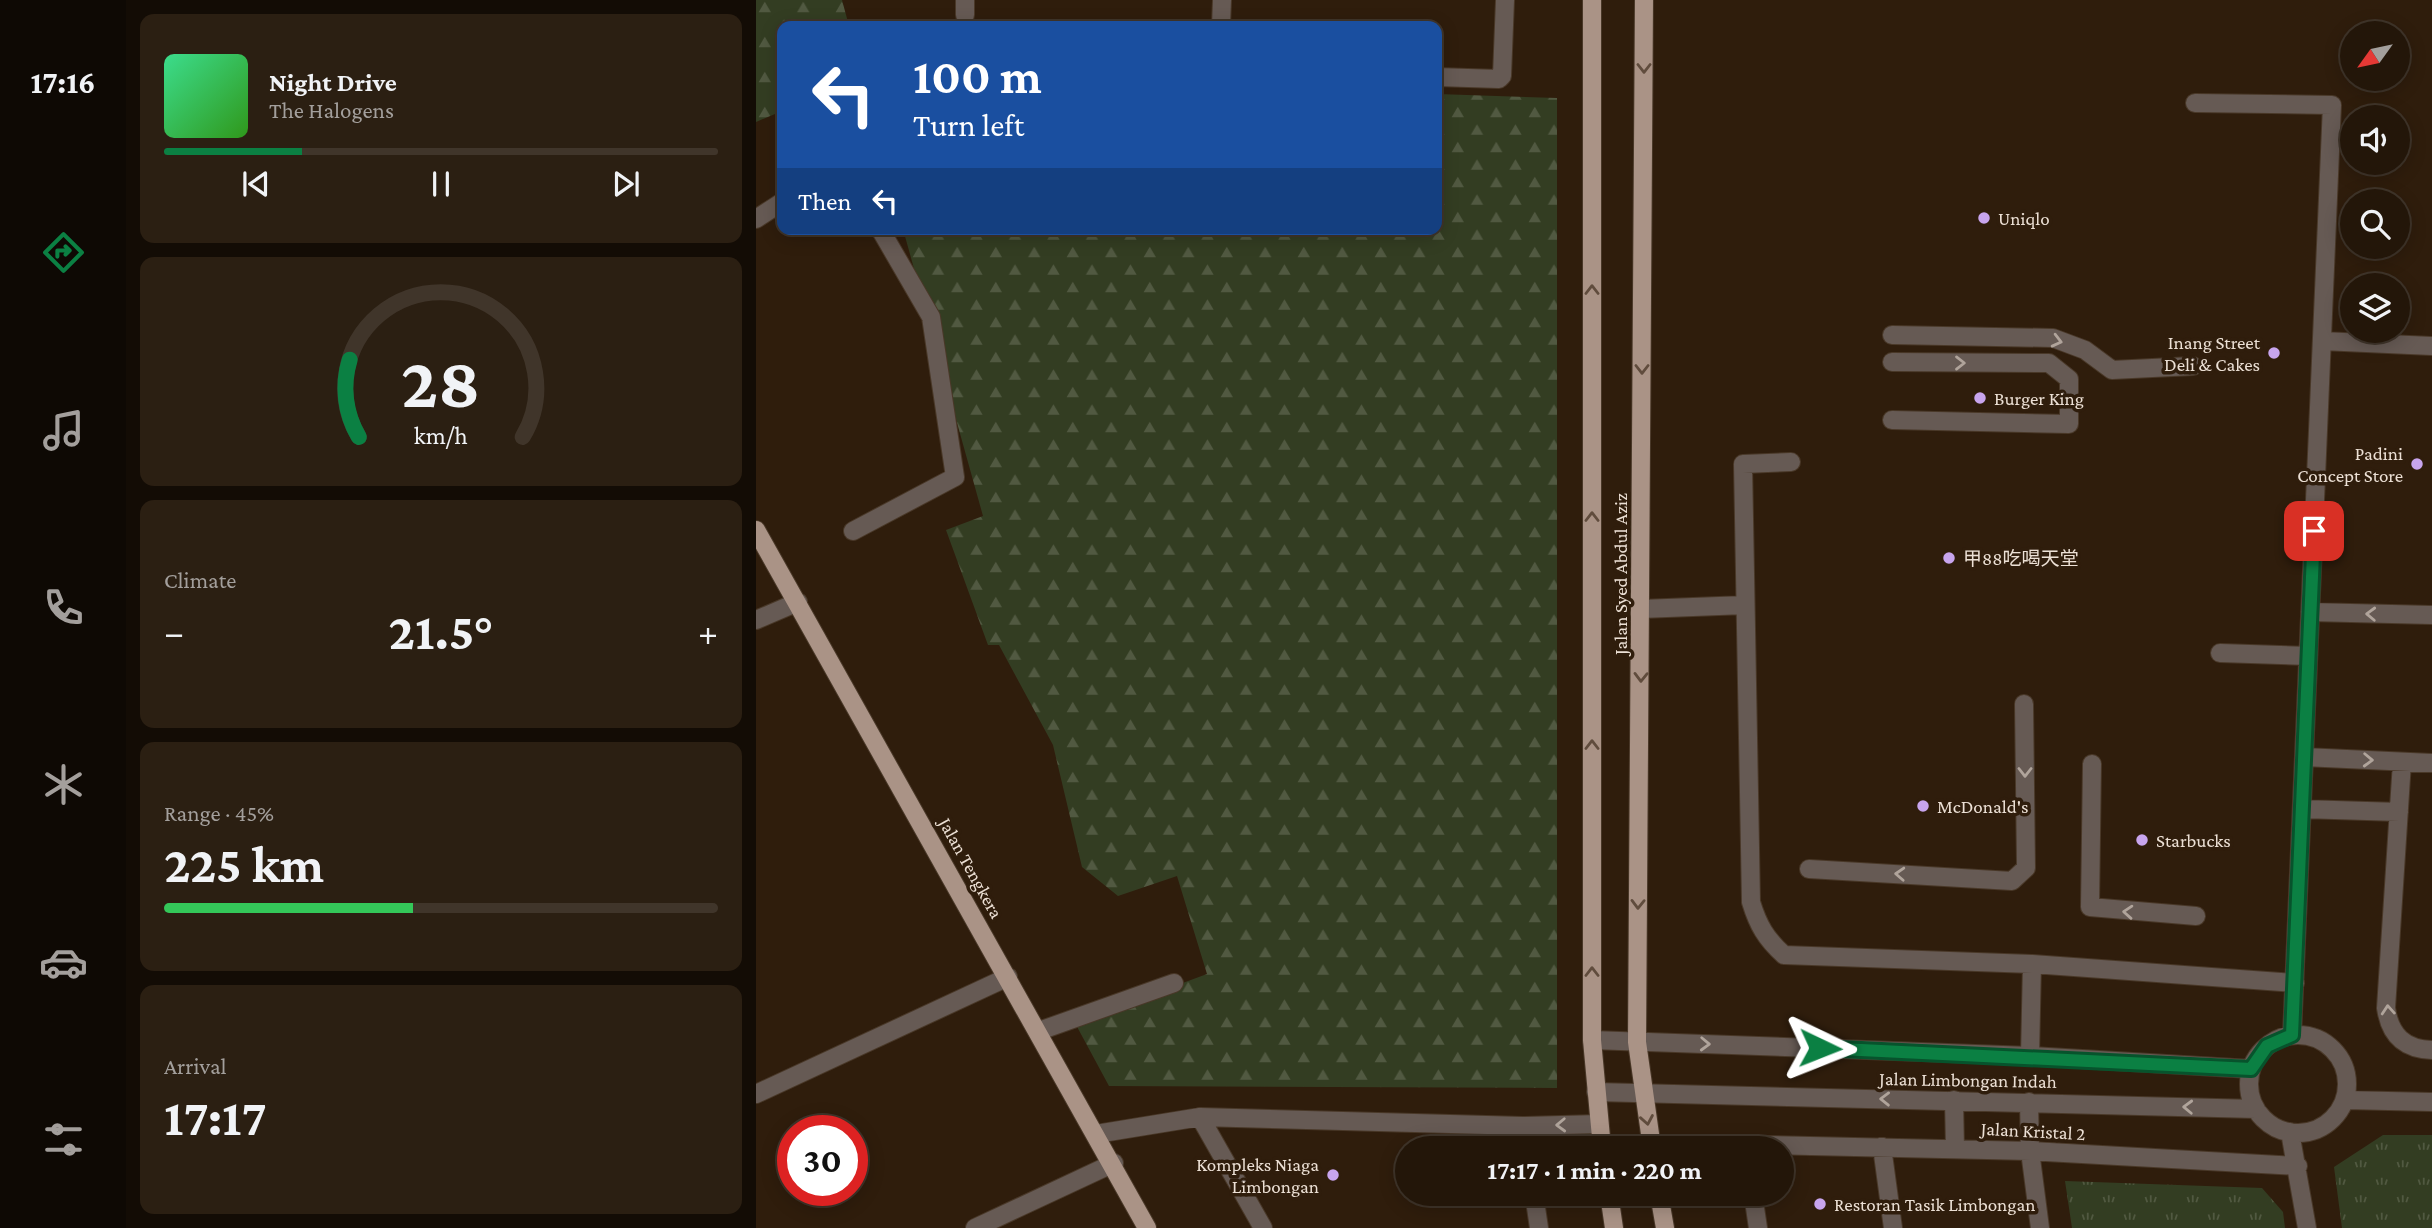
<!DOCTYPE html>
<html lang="en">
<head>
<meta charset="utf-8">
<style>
	body { margin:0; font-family:"Crimson Pro","Noto Sans SC",serif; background:#2b1f12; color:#f1f3f6; height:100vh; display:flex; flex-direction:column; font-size:26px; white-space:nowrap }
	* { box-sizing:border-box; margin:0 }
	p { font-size:23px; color:#a39f9c }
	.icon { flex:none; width:38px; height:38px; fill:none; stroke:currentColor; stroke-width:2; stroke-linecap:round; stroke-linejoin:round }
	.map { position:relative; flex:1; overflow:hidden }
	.details { display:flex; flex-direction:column; gap:14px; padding:14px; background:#130c05; width:630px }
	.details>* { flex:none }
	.banner { position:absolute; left:21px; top:21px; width:665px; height:214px; border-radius:14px; box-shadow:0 4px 18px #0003,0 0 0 2px #40352a; background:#1a4fa0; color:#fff; overflow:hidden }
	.needle { width:46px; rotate:237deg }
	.buttons { position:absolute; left:1584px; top:21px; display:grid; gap:14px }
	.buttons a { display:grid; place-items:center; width:70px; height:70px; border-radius:50%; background:#231609; box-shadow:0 4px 18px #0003,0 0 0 2px #40352a; font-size:35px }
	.speed { position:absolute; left:21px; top:1115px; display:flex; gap:14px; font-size:35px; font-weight:700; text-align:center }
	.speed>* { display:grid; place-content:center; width:91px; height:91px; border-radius:50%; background:#231609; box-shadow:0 4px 18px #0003,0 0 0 2px #40352a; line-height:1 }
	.speed .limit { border:10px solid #d22; background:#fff; color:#111 }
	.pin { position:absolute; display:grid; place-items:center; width:60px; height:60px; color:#fff; margin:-30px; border-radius:14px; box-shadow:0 4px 10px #0006 }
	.me { position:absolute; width:77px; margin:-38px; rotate:92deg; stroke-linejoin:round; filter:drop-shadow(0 0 5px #0008) }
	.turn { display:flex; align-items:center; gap:24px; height:147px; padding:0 21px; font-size:32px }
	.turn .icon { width:91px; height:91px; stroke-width:2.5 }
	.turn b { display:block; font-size:49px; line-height:60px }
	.then { display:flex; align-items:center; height:66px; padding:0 21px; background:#0003; gap:14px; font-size:26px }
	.big { font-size:52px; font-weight:700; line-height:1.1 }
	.details .card { flex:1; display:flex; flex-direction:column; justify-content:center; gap:10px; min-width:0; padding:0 24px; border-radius:14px; background:#2b1f12 }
	.details .dial { align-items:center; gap:0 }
	.dial svg { height:182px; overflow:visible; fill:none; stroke:#40352a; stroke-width:7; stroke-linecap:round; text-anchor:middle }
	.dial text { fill:#f1f3f6; stroke:none }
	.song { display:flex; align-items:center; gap:21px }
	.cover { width:84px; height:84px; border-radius:10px; background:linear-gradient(135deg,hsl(150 70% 55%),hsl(110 70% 35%)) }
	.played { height:7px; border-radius:4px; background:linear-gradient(90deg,#0b8043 25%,#40352a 25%) }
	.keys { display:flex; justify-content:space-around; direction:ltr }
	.heat { display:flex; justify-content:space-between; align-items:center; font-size:38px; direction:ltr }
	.charge { height:10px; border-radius:5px; background:linear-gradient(90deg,#34c759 45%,#40352a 0) }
	.trip { position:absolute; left:639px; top:1136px; width:399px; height:70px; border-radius:35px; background:#231609; box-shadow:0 4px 18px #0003,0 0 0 2px #40352a; font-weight:700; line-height:70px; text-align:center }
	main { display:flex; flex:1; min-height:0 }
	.menu { display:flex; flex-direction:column; width:126px; justify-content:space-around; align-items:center; background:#0e0904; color:#a39f9c }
	.menu .icon { width:49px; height:49px }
	.menu .active { color:#0b8043 }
	.menu b { font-size:32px; color:#f1f3f6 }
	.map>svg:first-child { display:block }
</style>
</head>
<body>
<main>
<nav class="menu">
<b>17:16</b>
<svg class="icon active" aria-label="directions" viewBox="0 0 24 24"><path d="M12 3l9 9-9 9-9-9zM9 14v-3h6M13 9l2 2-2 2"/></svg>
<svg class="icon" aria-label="music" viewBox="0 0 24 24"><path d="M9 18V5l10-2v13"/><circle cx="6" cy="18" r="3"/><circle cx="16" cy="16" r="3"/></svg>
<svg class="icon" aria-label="phone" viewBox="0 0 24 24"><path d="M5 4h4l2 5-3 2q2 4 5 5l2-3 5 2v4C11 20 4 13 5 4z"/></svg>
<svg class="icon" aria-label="climate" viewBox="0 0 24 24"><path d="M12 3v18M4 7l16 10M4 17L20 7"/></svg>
<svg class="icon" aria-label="car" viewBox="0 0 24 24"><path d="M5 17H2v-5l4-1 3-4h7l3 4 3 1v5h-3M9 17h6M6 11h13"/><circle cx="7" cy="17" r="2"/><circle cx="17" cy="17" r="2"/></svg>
<svg class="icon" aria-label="filters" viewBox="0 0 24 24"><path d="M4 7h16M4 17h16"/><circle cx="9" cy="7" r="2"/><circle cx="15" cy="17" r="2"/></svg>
</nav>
<section class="details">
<div class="card">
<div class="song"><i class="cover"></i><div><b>Night Drive</b><p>The Halogens</p></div></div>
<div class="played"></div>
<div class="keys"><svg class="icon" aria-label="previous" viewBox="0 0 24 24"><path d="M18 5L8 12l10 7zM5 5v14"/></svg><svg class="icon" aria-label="pause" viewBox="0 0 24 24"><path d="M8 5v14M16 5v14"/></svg><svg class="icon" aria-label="next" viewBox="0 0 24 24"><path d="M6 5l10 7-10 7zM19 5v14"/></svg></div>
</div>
<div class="card dial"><svg viewBox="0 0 100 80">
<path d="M14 69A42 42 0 1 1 86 69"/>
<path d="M14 69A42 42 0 0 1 10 35" stroke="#0b8043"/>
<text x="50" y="56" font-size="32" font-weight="700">28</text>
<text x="50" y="72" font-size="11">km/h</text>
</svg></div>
<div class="card"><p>Climate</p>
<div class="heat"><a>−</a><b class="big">21.5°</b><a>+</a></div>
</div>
<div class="card"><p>Range · 45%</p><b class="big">225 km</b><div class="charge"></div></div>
<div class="card"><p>Arrival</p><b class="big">17:17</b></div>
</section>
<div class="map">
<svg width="1676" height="1228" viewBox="0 0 1676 1228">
	<defs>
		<pattern id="grass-tufts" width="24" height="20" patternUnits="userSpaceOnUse" patternTransform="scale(1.75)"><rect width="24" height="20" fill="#333d22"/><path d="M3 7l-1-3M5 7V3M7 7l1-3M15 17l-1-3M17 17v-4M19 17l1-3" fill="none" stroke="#515941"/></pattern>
		<pattern id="forest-firs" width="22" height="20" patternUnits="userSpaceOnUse" patternTransform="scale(1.75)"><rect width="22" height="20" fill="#333d22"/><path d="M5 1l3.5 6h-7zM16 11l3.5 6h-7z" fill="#515941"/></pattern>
	</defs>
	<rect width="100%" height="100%" fill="#2f1d0c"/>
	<!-- grass -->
	<path fill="url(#grass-tufts)" d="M1627,1135h49v93h-90l-8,-61z
		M1309,1181l197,7 21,24 2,16h-213z"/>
	<!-- forest -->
	<path fill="url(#forest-firs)" d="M0,0h86l7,26h-67v85l-26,11z
		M681,94l120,4v990l-448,-2 -34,-63 132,-49 -30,-98 -59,20 -36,-29 -29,-122 -54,-100h-11l-42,-115 37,-14 -80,-287h534z"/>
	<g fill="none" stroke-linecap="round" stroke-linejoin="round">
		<!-- minor casing -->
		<g stroke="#493828" stroke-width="20">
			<path id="minor" d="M209,0v15
				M465,26l1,-26
				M681,77l62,2 3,-3 3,-76
				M1439,103l137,2 -40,930
				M0,219l26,-17
				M1136,335l161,3 32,12 27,20 81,-4
				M1566,341l110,5
				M1136,362l157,1 20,16v45l-177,-4
				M1035,462l-48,2 8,438c7,23 15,37 33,53l248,9 263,19
				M97,531l102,-54 -24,-160 -51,-88
				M885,609l104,-4
				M1554,612l122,3
				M0,620l42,-18
				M1464,653l88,3
				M1548,757l128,6
				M1646,762l-16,246c4,27 18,41 46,42
				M1336,764l-2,143 106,9
				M1546,809l97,3
				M1053,869l203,12 14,-13 -2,-164
				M283,1031l135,-48
				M1493 1084a49 49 0 1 1 98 0a49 49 0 1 1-98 0Z
				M836,1040l438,16 221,13
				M1274,1056l2,-92
				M840,1092l660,17
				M0,1094l252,-117
				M1198,1100l1,49
				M1589,1100l87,2
				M1273,1102l1,49 10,77
				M444,1117l63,111
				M767,1126l4,22
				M1534,1132l17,96
				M340,1134l104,-17 323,9 76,-2
				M1126,1147l11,81
				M1006,1148l4,-3 264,6 268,15
				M778,1194l5,34
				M997,1194l5,34
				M219,1228l139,-65"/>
		</g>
		<!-- major casing -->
		<g stroke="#493828" stroke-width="20">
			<path id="major" d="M836,0v1040l10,108
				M888,0l-7,1042 15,106
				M0,530l391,698
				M853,1194l5,34
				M903,1194l6,34"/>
		</g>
		<!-- minor -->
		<use href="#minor" stroke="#665a54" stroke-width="18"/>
		<!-- major -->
		<use href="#major" stroke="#aa9386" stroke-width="18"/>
	</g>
	<!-- one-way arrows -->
	<defs><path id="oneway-chevron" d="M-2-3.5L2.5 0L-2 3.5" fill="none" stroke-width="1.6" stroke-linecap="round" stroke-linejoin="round" transform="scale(1.75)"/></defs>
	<g stroke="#604c3d">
		<use href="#oneway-chevron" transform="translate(888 68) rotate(90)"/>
		<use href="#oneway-chevron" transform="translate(836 290) rotate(-90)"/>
		<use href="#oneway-chevron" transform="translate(886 369) rotate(90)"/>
		<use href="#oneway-chevron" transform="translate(836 517) rotate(-90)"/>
		<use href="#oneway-chevron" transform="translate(885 677) rotate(91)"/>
		<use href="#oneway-chevron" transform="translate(836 745) rotate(-90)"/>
		<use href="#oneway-chevron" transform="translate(882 904) rotate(91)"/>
		<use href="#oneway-chevron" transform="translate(836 972) rotate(-90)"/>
		<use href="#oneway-chevron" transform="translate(891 1120) rotate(80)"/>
	</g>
	<g stroke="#b0a49b">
		<use href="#oneway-chevron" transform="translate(1301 341) rotate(14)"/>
		<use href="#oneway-chevron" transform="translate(1204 363)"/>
		<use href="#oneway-chevron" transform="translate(1615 614) rotate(-178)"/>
		<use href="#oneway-chevron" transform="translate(1612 760) rotate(2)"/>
		<use href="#oneway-chevron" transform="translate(1269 772) rotate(90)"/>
		<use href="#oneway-chevron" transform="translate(1144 874) rotate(-177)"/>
		<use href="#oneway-chevron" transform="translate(1372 912) rotate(-176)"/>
		<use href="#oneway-chevron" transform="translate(1632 1010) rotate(-94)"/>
		<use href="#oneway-chevron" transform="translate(949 1044) rotate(2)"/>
		<use href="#oneway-chevron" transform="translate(1129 1099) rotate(-179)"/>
		<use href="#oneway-chevron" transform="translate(1432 1107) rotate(-178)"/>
		<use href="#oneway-chevron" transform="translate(805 1125) rotate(178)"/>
	</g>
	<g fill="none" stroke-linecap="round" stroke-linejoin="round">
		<!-- route casing -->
		<g stroke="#07532c" stroke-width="18">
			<path id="route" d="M1064,1048l431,21 16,-23 25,-11 22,-504"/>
		</g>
		<!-- route -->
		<use href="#route" stroke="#0b8043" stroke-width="12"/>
	</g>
	<!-- markers -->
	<g fill="#c8a5ee" stroke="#2f1d0c" stroke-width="2.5">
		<circle cx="1228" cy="218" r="7"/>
		<circle cx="1518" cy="353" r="7"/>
		<circle cx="1224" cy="398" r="7"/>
		<circle cx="1661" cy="464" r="7"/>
		<circle cx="1193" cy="558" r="7"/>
		<circle cx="1167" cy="806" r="7"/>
		<circle cx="1386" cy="840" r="7"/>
		<circle cx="577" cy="1175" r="7"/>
		<circle cx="1064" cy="1204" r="7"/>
	</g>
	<g text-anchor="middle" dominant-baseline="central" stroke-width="7" stroke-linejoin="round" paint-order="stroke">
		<!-- poi labels -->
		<g font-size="19" fill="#ece0d5" stroke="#2f1d0c" text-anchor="start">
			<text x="1242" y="218">Uniqlo</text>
			<text x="1504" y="342" text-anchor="end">Inang Street<tspan x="1504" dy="22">Deli &amp; Cakes</tspan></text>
			<text x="1238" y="398">Burger King</text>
			<text x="1647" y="453" text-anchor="end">Padini<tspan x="1647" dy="22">Concept Store</tspan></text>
			<text x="1207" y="558">甲88吃喝天堂</text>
			<text x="1181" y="806">McDonald's</text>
			<text x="1400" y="840">Starbucks</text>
			<text x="563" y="1164" text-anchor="end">Kompleks Niaga<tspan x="563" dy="22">Limbongan</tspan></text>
			<text x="1078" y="1204">Restoran Tasik Limbongan</text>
		</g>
		<!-- street labels -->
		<g font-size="19" fill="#ece0d5" stroke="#2f1d0c">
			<text transform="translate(864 574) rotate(-90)">Jalan Syed Abdul Aziz</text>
			<text transform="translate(215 868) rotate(61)">Jalan Tengkera</text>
			<text transform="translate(1212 1080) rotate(1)">Jalan Limbongan Indah</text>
			<text transform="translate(1277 1131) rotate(3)">Jalan Kristal 2</text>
		</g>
	</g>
</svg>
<div class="buttons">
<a><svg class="needle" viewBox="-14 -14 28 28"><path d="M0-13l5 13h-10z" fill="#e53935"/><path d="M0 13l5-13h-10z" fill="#a39f9c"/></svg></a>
<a><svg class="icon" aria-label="sound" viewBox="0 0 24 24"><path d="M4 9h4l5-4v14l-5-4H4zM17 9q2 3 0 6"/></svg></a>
<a><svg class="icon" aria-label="search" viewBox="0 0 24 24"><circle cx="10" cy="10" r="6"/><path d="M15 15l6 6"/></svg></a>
<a><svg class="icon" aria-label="layers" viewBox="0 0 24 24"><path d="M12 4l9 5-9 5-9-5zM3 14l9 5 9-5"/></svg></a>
</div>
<div class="speed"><div class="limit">30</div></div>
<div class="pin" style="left:1558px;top:531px;background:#d93025"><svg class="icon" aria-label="arrive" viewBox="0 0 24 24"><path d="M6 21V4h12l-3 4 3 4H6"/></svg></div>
<svg class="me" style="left:1064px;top:1048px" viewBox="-20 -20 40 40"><path d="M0-17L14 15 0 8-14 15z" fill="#0b8043" stroke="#fff" stroke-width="4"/></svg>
<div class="trip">17:17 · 1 min · 220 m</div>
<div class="banner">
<div class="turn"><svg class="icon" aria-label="left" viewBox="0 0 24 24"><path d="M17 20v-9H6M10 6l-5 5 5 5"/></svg><div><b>100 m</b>Turn left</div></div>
<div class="then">Then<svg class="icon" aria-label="left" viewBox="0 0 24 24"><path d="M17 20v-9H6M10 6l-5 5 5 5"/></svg></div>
</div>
</div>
</main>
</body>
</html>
